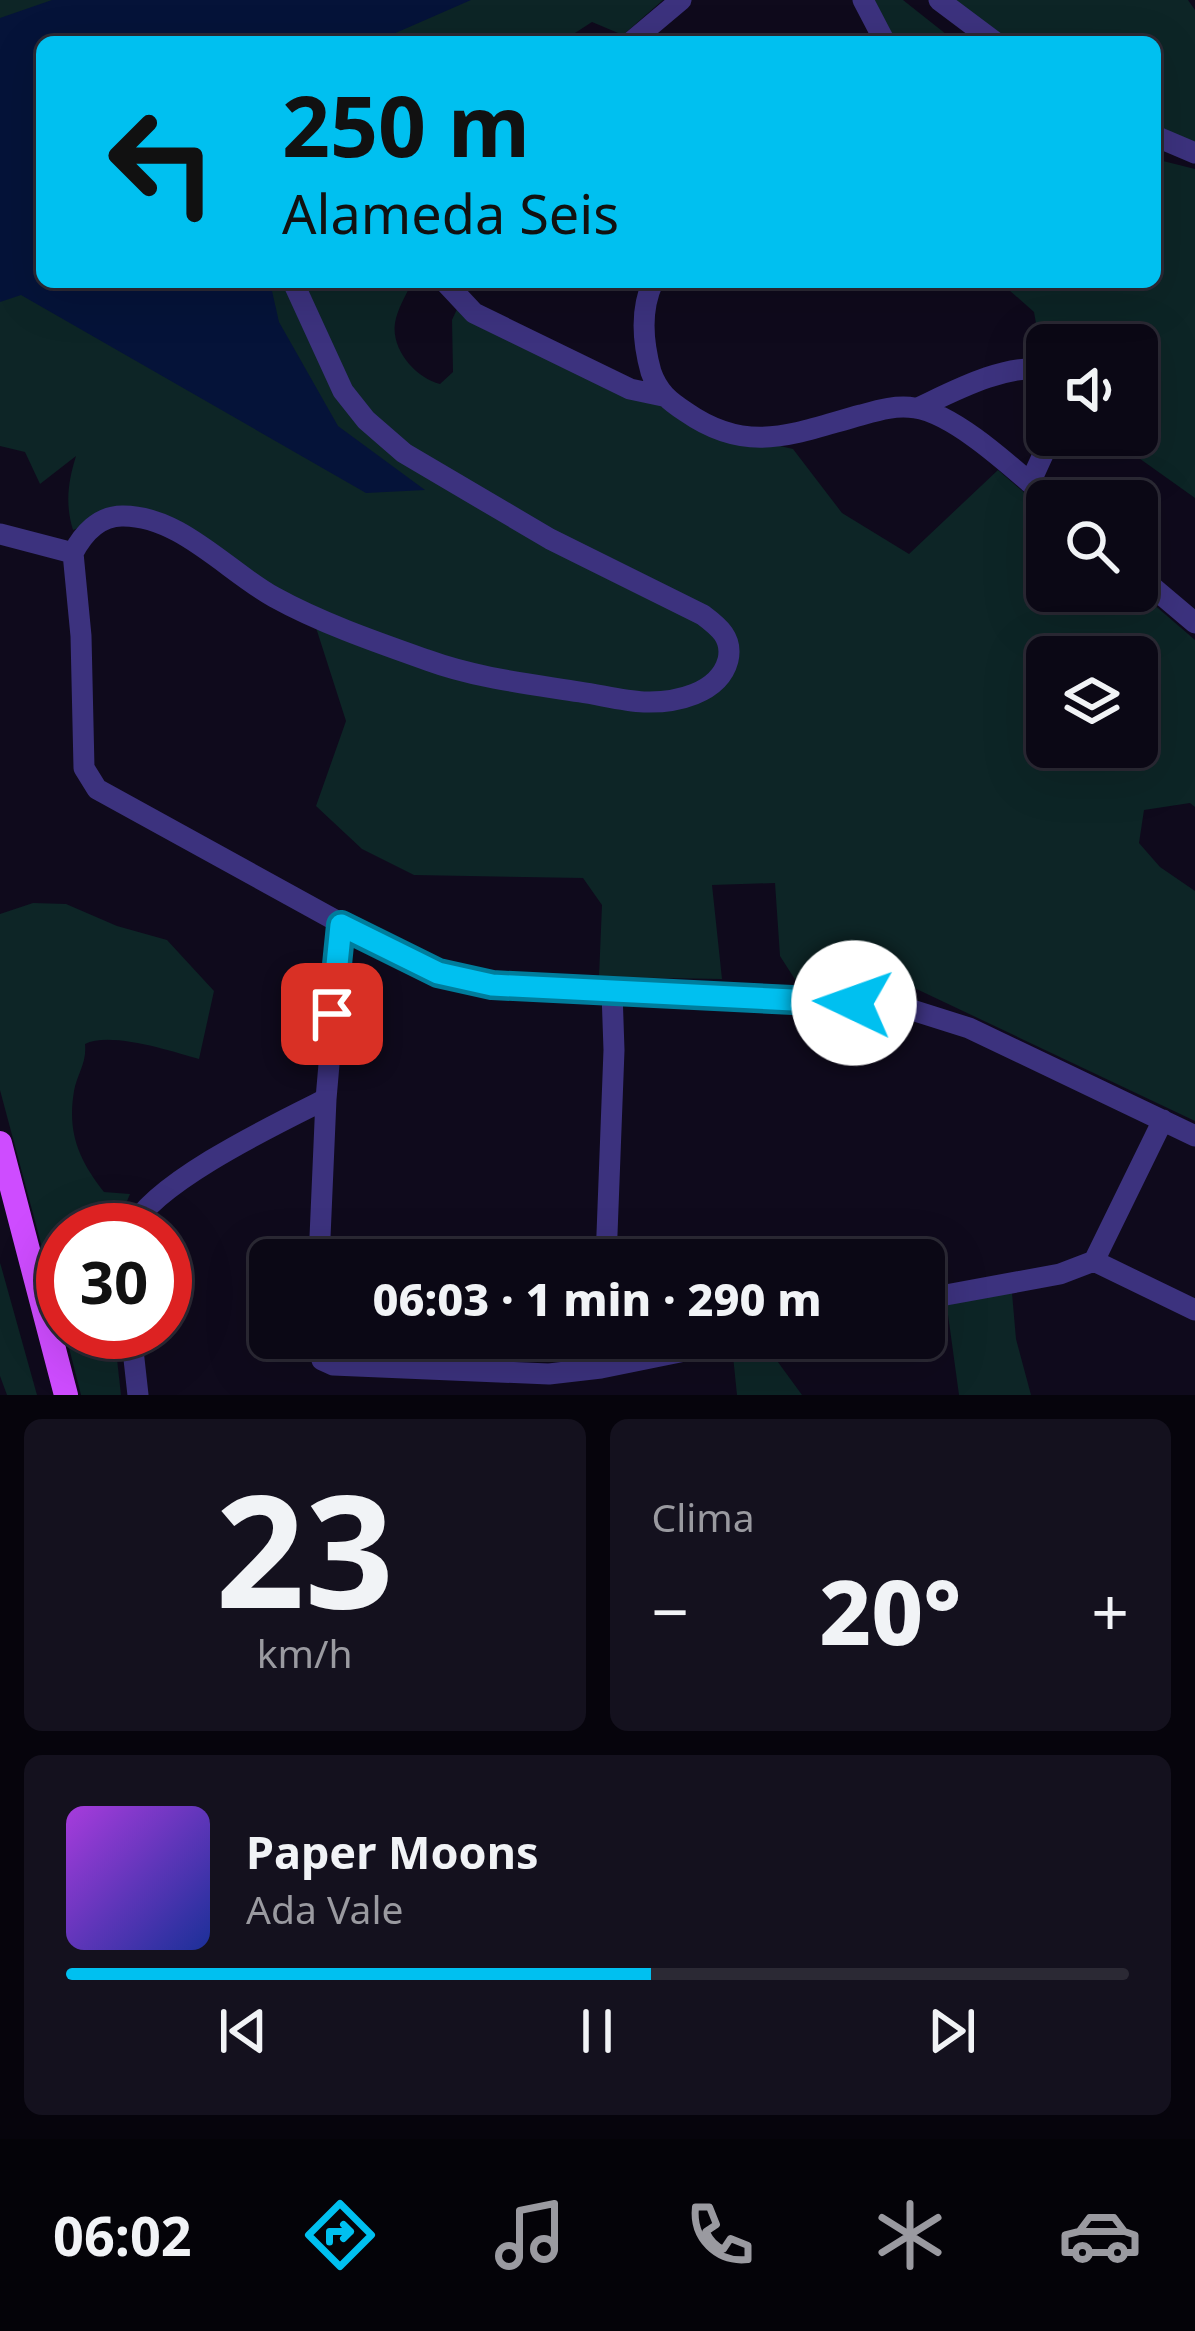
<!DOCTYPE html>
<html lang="pt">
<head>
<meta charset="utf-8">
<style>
	body { margin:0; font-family:"Noto Sans",sans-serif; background:#14111e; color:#f1f3f6; height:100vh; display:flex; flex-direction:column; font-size:45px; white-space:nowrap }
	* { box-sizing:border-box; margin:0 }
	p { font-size:39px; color:#9a9aa0 }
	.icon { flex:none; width:66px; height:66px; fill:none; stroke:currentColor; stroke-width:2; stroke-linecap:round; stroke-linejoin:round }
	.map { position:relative; height:1395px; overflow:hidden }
	.sheet { display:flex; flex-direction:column; gap:24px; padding:24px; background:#06040c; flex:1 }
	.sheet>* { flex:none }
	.guide { position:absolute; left:36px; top:36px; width:1125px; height:252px; border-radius:18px; box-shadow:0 12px 48px #0002,0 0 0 3px #2b2934; background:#00c0f0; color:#111; overflow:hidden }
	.controls { position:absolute; left:1026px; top:324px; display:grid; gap:24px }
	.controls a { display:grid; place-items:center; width:132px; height:132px; border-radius:18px; background:#0b0815; box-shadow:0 12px 48px #0002,0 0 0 3px #2b2934; font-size:60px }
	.speed { position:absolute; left:36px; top:1203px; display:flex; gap:24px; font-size:60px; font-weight:700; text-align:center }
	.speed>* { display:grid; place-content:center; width:156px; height:156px; border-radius:50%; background:#0b0815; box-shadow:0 12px 48px #0002,0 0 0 3px #2b2934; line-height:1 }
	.speed .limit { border:18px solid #d22; background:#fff; color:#111 }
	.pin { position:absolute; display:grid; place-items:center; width:102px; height:102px; color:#fff; margin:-51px; border-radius:24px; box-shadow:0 6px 18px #0006 }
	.me { position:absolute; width:132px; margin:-66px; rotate:273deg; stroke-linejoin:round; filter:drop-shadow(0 0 9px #0008) }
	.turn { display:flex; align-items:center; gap:42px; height:252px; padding:0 48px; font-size:54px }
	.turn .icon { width:156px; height:156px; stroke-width:2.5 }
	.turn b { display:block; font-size:84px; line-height:102px }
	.big { font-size:90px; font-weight:800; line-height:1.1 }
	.sheet .tile { flex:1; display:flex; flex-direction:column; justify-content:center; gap:18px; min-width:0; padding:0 42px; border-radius:18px; background:#14111e }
	.sheet .dial { align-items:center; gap:0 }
	.dial b { font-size:156px; line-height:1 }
	.song { display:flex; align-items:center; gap:36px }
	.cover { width:144px; height:144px; border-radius:18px; background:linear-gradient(135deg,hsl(280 70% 55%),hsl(230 70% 35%)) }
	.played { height:12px; border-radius:6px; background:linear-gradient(90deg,#00c0f0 55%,#2b2934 55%) }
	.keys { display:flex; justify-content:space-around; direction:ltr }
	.heat { display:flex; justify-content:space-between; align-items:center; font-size:66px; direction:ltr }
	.sheet .tiles { flex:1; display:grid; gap:24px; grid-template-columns:1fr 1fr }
	.tile:last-child { grid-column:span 2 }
	.trip { position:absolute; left:249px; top:1239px; width:696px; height:120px; border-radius:18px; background:#0b0815; box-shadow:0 12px 48px #0002,0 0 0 3px #2b2934; font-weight:800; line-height:120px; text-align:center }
	.tab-bar { display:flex; height:192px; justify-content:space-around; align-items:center; background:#040308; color:#9a9aa0 }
	.tab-bar .icon { width:84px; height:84px }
	.tab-bar .on { color:#00c0f0 }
	.tab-bar b { font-size:54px; color:#f1f3f6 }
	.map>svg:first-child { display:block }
</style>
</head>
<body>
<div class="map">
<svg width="1195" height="1395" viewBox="0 0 1195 1395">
	<rect width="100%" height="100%" fill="#0f0a1c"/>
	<!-- green -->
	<path fill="#0d2526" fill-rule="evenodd" d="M0,0h663l-40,35 -31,-13 -31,20h-519v240h365l4,2c-5,11 -14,26 -16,39 -4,27 21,55 45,61l13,-12 -1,-52 6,-13 194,93 41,26 100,23 49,64 67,41 89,-84 49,42v79l90,-1 58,50v167l-5,-4 -46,7 -5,33 21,24 35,24v230l-308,-146 -91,6 -16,-25 -5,-73 -63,2 10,94 -123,-2 3,-72 -19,-27 -169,-3 -52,-26 -46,-43 30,-85 -36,-112 -184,-100 -53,21c-8,-26 -5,-48 3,-74l-36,28 -15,-32 -25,-6zM1047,657h90v90h-90z
		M872,0h31l53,42h-63z
		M947,0h241l7,10v138l-40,-17v-89h-150z
		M1155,159l40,10v329l-59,-42 -21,-21h22v-90h-90v12l-6,-6 -7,-39 -34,-30h155z
		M33,903l33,1 51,22 50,14 47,51 -15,68c-28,-8 -89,-28 -114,-15 2,19 -8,30 -11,47 -7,42 5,69 30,101l26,2 -15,36h-52v96l-63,-236v-176z
		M0,1263l1,3 36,129h-30l-7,-19z
		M1012,1293l4,46 15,56h-72l-13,-95z
		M65,1332h49l7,63h-40z
		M767,1347l35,48h-65l-4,-39z"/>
	<!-- water -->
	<path fill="#051339" d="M52,0h419l-96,42h-333v240h228l9,40 59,104 87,64 -59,3 -345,-198 -21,7v-284z"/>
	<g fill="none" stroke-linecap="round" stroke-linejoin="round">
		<!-- minor -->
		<path stroke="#3c327e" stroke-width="21" d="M863,0l22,42
			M939,0l56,42
			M631,42l50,-42
			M1155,136l40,17
			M445,282l29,31 156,76 33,7
			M653,282c-13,28 -10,61 -2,90 7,20 18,29 35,40 63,44 109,21 175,3 18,-5 35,-10 54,-7 42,6 104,66 136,93
			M918,408c38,-18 86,-44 129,-39
			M1030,483l22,-48
			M0,534l73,19 8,83 3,132 13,21 316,174 25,10 54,11 328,17 92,9 57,18 226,108
			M73,553c10,-19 26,-37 49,-37 57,-1 105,55 152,81 47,26 102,45 153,63 49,18 103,24 153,32 21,3 43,9 64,10 31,1 75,-8 84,-42 5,-22 -9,-33 -25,-45l-153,-76 -146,-86 -38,-33 -23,-29 -50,-109
			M1137,574l58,49
			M131,1230c21,-47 147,-107 195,-131
			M319,1260l7,-161 15,-174
			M606,1260l8,-210 -2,-58
			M1094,1261l69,-141
			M1094,1261l101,49
			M924,1299l136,-25 34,-13
			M131,1332l7,63
			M316,1338l6,22 11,5 216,9 52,-6 148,-30
			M601,1368l1,-30"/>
		<!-- major -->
		<path stroke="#ce4cff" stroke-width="24" d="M0,1143l66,252"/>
	</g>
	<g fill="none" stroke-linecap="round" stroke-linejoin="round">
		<!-- route casing -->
		<g stroke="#007d9c" stroke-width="30">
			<path id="route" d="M332,1014l9,-89 97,48 54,12 362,18"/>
		</g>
		<!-- route -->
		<use href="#route" stroke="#00c0f0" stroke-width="21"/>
	</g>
</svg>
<div class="controls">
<a><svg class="icon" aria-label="sound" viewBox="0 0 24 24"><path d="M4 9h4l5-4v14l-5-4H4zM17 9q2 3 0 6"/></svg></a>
<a><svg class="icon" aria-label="search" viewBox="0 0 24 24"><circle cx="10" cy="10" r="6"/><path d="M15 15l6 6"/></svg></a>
<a><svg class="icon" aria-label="layers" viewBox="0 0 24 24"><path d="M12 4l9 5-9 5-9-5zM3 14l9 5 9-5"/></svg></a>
</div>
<div class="speed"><div class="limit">30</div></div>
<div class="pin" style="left:332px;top:1014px;background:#d93025"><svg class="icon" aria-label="arrive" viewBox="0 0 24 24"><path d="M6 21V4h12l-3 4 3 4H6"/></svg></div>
<svg class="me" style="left:854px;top:1003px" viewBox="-20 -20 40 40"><circle r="19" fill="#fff"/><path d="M0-13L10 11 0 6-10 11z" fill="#00c0f0"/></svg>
<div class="trip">06:03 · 1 min · 290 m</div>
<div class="guide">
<div class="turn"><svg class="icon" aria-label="left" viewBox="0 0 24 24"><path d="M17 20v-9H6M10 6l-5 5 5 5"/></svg><div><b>250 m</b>Alameda Seis</div></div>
</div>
</div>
<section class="sheet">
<div class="tiles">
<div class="tile dial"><b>23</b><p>km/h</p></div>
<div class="tile"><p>Clima</p>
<div class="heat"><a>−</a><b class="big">20°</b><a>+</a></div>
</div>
<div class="tile">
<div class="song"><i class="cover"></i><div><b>Paper Moons</b><p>Ada Vale</p></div></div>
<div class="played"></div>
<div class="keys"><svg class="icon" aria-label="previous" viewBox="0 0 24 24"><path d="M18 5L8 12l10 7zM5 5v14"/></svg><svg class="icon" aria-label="pause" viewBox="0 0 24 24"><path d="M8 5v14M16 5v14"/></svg><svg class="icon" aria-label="next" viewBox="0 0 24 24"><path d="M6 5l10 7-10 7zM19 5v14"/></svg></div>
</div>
</div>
</section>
<nav class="tab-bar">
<b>06:02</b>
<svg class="icon on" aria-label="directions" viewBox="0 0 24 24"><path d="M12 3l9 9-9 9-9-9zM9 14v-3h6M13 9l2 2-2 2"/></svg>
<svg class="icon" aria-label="music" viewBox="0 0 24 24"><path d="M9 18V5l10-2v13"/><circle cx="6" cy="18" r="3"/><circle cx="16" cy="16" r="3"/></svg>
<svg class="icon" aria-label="phone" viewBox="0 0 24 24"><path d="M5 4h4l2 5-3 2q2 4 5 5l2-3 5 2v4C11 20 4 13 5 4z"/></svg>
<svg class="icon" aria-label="climate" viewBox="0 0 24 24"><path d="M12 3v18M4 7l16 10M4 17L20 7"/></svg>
<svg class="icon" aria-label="car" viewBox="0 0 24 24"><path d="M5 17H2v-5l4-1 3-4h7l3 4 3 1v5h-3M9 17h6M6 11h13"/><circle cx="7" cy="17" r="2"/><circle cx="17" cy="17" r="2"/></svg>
</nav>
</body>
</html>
